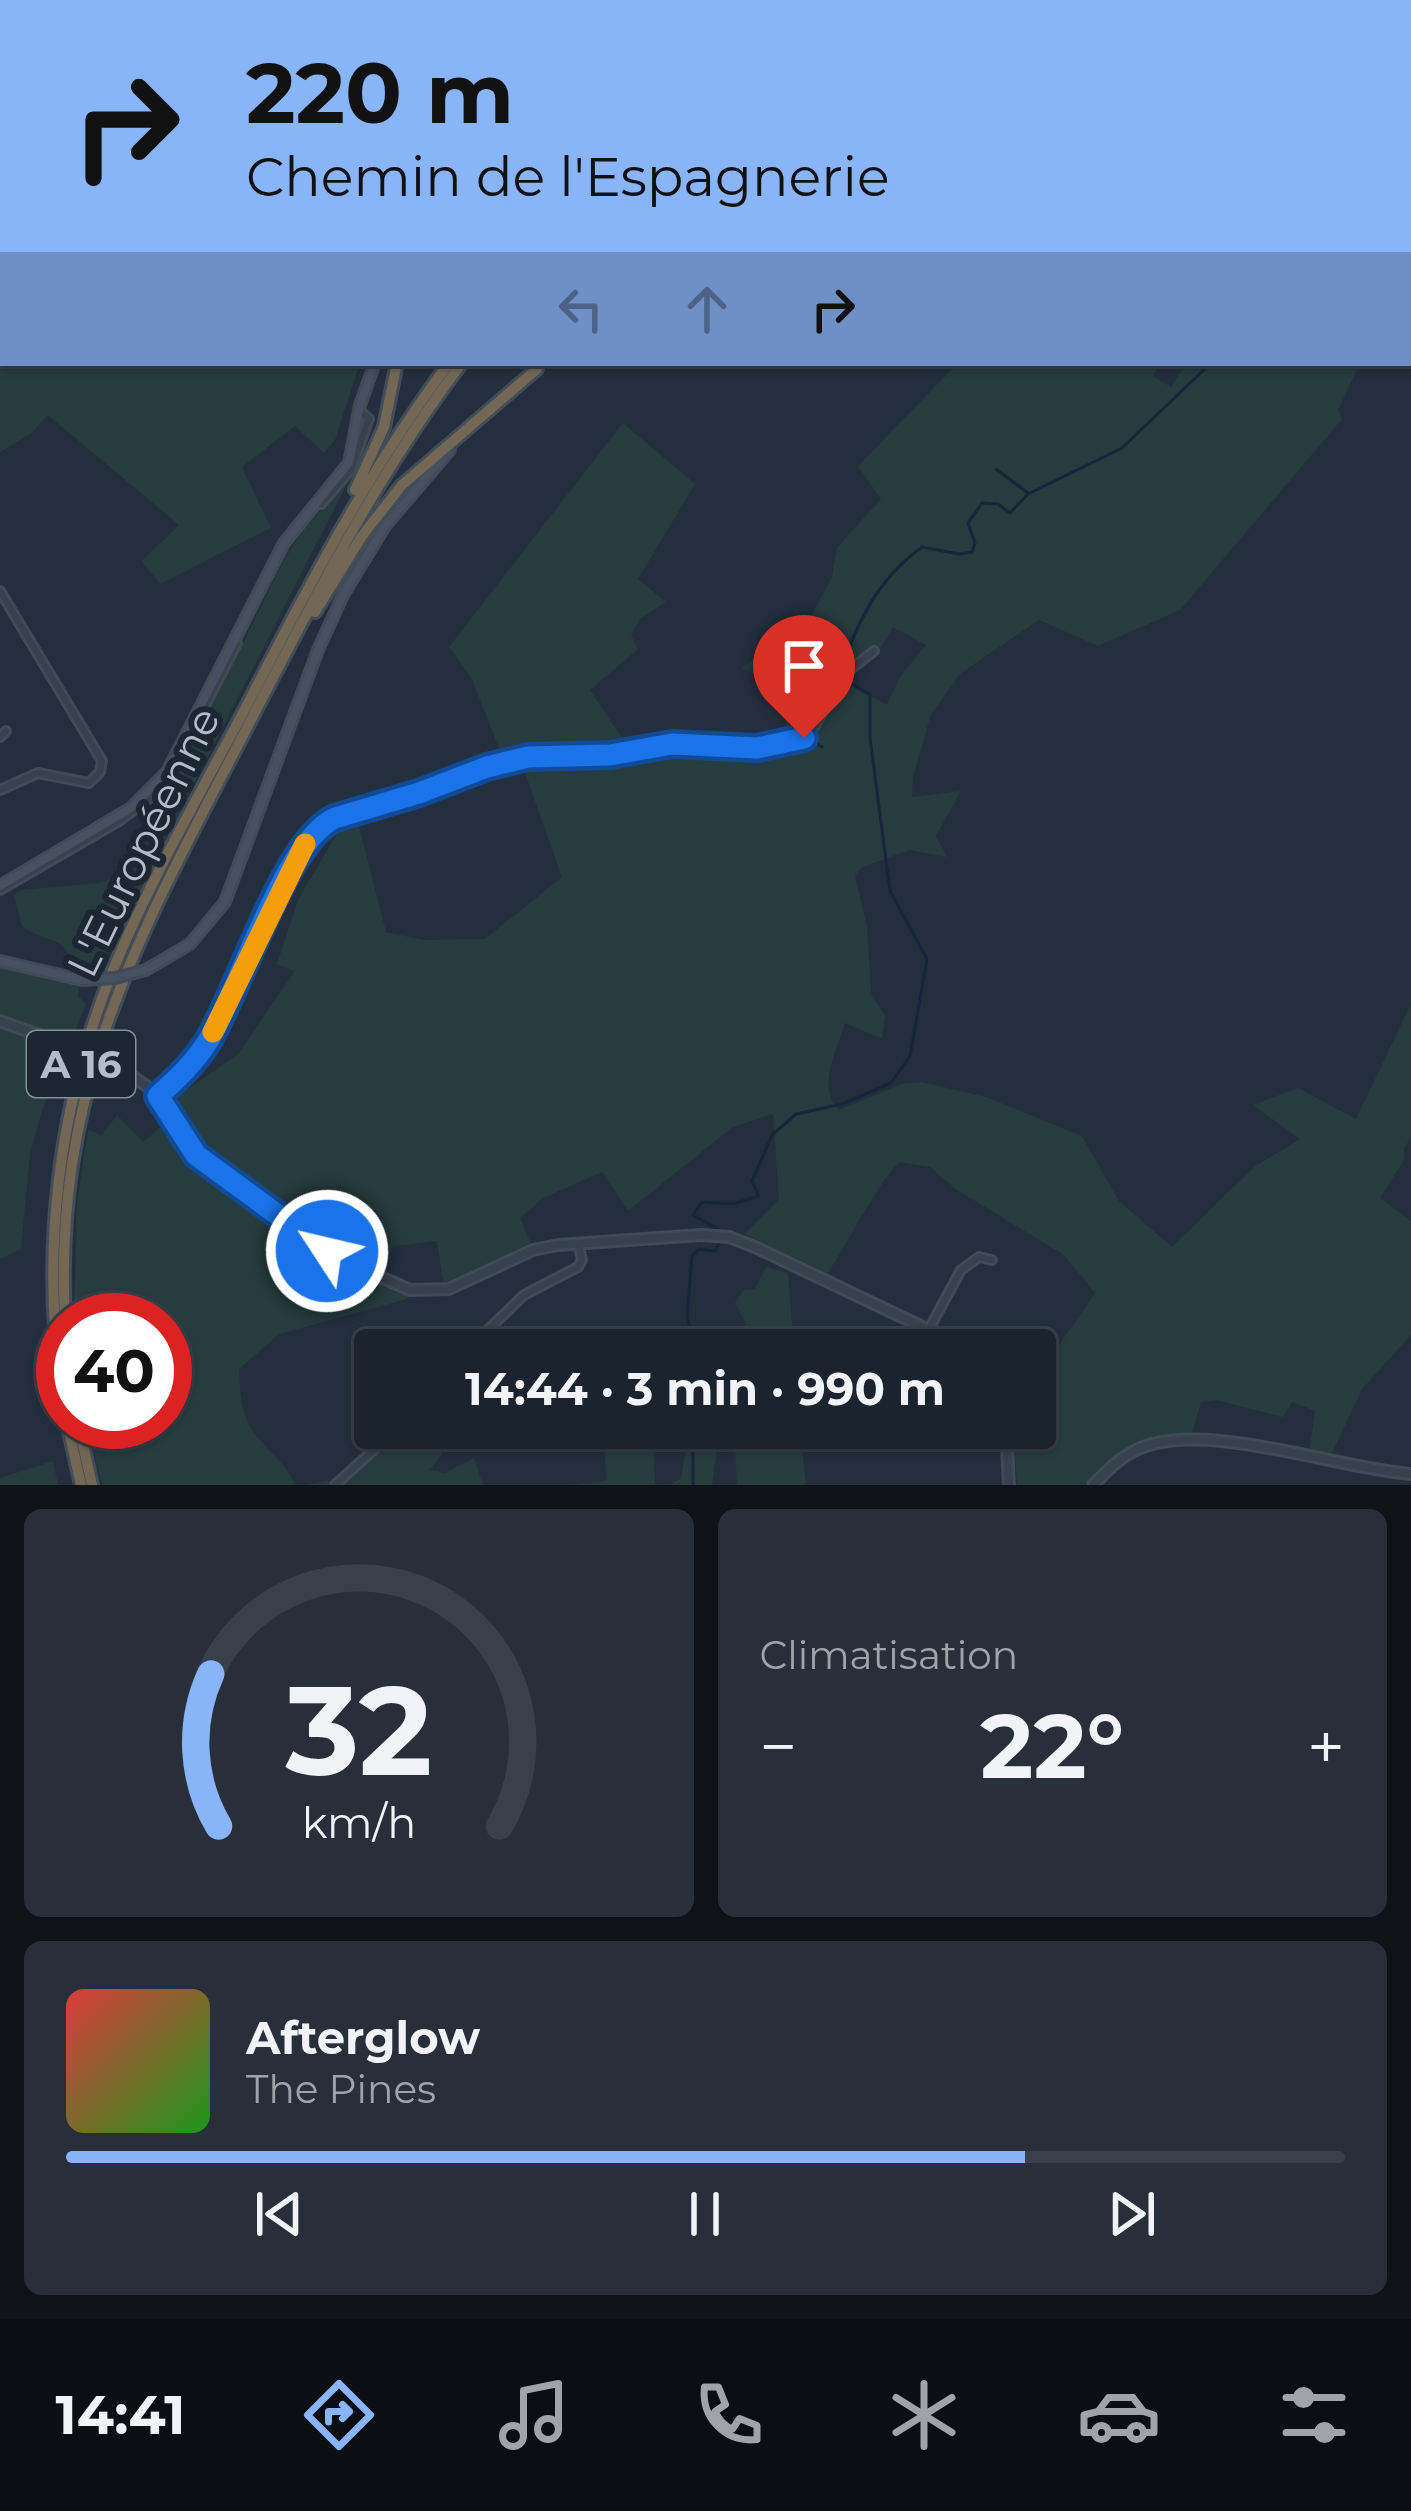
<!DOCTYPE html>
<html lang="fr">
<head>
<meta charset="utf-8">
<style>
	body { margin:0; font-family:Montserrat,sans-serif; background:#282f3a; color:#f1f3f6; height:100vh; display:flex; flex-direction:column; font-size:45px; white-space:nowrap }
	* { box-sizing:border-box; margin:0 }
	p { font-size:39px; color:#a0a4aa }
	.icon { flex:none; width:66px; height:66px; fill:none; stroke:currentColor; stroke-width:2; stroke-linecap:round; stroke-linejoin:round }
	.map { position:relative; height:1485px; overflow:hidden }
	.side { display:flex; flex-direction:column; gap:24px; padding:24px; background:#0f1319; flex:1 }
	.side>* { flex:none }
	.hud { position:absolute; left:0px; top:0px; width:1413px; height:366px; box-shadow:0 3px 9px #0004,0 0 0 3px #39404a; background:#8ab4f8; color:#111; overflow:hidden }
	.speed { position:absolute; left:36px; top:1293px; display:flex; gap:24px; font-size:60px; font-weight:700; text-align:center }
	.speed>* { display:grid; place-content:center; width:156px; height:156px; border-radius:50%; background:#1b232e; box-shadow:0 3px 9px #0004,0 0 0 3px #39404a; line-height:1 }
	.speed .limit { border:18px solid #d22; background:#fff; color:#111 }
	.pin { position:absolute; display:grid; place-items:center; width:102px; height:102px; color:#fff; margin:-123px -51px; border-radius:50% 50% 50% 0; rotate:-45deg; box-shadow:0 0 12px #0007 }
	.pin .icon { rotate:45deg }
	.me { position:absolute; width:132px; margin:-66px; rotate:305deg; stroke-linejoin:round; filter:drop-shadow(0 0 9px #0008) }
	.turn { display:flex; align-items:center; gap:42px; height:252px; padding:0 48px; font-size:54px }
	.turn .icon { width:156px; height:156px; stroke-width:2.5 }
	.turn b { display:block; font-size:84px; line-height:102px }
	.lanes { display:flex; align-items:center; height:114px; padding:0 48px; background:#0003; justify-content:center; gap:60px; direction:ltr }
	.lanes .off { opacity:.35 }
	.big { font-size:90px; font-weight:700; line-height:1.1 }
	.side .card { flex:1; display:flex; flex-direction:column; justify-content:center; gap:18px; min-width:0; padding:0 42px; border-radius:18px; background:#282f3a }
	.side .dial { align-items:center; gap:0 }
	.dial svg { height:312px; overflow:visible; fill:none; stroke:#39404a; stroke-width:7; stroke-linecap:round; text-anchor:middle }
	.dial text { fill:#f1f3f6; stroke:none }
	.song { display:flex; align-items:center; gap:36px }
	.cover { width:144px; height:144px; border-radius:18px; background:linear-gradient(135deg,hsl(0 70% 55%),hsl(120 70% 35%)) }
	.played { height:12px; border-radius:6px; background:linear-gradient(90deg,#8ab4f8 75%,#39404a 75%) }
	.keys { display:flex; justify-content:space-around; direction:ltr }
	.heat { display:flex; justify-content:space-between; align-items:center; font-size:66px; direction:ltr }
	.side .tiles { flex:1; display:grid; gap:24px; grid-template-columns:1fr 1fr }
	.card:last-child { grid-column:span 2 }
	.trip { position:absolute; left:354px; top:1329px; width:702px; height:120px; border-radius:12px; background:#1b232e; box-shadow:0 3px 9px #0004,0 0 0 3px #39404a; font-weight:700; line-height:120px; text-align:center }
	.tabs { display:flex; height:192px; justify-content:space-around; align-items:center; background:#0b0e12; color:#a0a4aa }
	.tabs .icon { width:84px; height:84px }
	.tabs .selected { color:#8ab4f8 }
	.tabs b { font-size:54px; color:#f1f3f6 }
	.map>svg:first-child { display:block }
</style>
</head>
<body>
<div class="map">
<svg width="1411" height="1485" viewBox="0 0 1411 1485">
	<rect width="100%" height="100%" fill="#242f3e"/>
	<!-- green -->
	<path fill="#263c3f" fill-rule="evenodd" d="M333,0h379l1,3h-381z
		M0,132l3,231h357l-25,77 -11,13 -29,-27 -53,41 29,61 -111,56 -18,-23 37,-36 -131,-110 -16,18 -32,19z
		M958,363h200l-5,13 18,11 15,-24h174l-22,47 4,9 -162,191 -82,36 -59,-26 -78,53 -30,41 -18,63 -1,20 49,-6 -25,45 11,21 -38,-7 -48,18 -6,8 12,50 4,67 14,23 -3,23 -37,-16c-8,27 -29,64 -6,87l62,-26 21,-2 64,15 96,39 37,65 53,46 82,-80 46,-28 -47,-34 45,-17 58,31 55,-115v134l-7,10v12l-24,38 31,23v114l-49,54 -32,68 -21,-4 6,-42 -23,-9 -9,15 -67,-17 -15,2 -9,31c-56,0 -69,14 -107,52h-68l-4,-57h22v-64l20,-13 40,-58 -31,-38 -107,-65 -27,-23 -31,-5c-26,28 -49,78 -72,112l-82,-40 34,-35 -6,-85 -40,13 -105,84 -26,-39 -59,26 -23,20 11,26 -87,42 -7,-45 -43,5 -18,36 32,11 -1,6 -128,35 -40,35c1,16 1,35 8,51 11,26 34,34 48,65h-193l-16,-63h79v-102h-91l3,-118 11,-72 14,5 15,-20 26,27 31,-26 -6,-13 70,-49 57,-83 -18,-7 21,-64 48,-82 10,-3 30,117 38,8 61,-1 77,-62 -42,-118 -16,2 -33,-84 -22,-30 174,-224 72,61 -57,95 28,23 -26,17 -9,16 7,14 -48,41 30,45 14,10c51,-9 99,7 151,-2l1,-21 11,-10 -8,-41 -11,9h-14l-22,-12 68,-50 22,-41 5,-29 44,-49 -23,-33zM893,627l33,18 -26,32 -13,28 -44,-23 10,-14 25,-16z
		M350,478l-237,465 -11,20 -21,5 -3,28 8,8 -44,107 -12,42 -9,96 -21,10v-305l73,19c-4,-41 -25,-27 -51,-47l-8,-31 8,-5 76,-7 35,-11 20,-38 -14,-19 25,-19 15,-24 105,-212 20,-31z
		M766,1267l22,6 6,77h-52l3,-28 -10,-19 9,-13 11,-1z
		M393,1428h55l-9,6 3,20 -12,16 15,3 29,-15 9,27h-180l31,-5z
		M602,1428h51l2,57h-85l37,-4z
		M695,1428h21l3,8 -7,49h-42l11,-7 5,-31z
		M734,1428h66l6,57h-69z
		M53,1461l5,24h-58v-7z"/>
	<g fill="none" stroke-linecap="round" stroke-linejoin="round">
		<!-- stream -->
		<path stroke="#17263c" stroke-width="3" d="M309,0l2,3
			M1298,3l1,-3
			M0,301l3,-3
			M996,469l32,24
			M822,747l-8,-5 -5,-17 6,-28 13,2
			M721,1231l-28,-16 9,-13 31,2 26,-8 -7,-15 20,-46 24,-21 46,-10 49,-21 19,-27 17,-97 -37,-68 -20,-153v-43l-22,-14 -7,-10c16,-50 38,-93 81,-124l37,7 13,-2 3,-9 -7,-20 14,-20 16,1 12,9 18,-19 94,-46 89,-85
			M698,1350l-11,-32 5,-62 7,-7 16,2 5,-9
			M693,1428v57"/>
		<!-- minor casing -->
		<g stroke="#414a57" stroke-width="12">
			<path id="minor" d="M24,3l3,-3
				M694,3l11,-3
				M0,25l3,-2
				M321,504l30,-35 18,-50 -9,-8
				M0,591l102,170 -2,11 -11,11 -51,-10 -38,17
				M0,737l6,-6
				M0,890l119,-69 43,-31 75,-147
				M158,1096c58,-53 81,-119 114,-189 14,-29 27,-65 54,-85l197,-64 87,-3 62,-11 79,5 43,-6 21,-17 27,-50 32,-25
				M929,1329l32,-59 18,-13 13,3
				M467,1350l57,-55 54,-28 4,-7 -4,-17
				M335,1485l63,-57"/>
		</g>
		<!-- tertiary casing -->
		<g stroke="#414a57" stroke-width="14">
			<path id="tertiary" d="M0,1021l64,23
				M115,1064l40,28 30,50 20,21 133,95 72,32 39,-1 84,-39 25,-5 143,-10 28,2 26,10 216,103
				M1006,1428l3,57
				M1093,1485c13,-13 26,-27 43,-35 66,-32 201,19 275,24"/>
		</g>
		<!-- secondary casing -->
		<g stroke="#414a57" stroke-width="14">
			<path id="secondary" d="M0,886l131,-78 36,-36 117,-229 65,-80 11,-58 15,-42
				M0,961l82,19
				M146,970l44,-26 35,-42 93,-252 25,-55 42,-69 65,-76"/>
		</g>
		<!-- primary casing -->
		<g stroke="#414a57" stroke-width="15">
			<path id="primary" d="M0,126l3,1"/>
		</g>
		<!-- motorway casing -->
		<g stroke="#434c59" stroke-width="16">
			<path id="motorway" d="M770,3l3,-3
				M794,3l2,-3
				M355,490l29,-63 13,-64
				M315,612l47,-76 40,-51 135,-116
				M65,1320c-13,-243 82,-399 189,-606 63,-121 125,-242 208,-351
				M63,1400c-23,-145 -5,-295 50,-430 37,-90 87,-176 132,-261 62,-120 123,-238 204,-346
				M67,1422l14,63
				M78,1422l14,63"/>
		</g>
		<!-- minor -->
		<use href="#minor" stroke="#38414e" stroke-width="6"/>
		<!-- tertiary -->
		<use href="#tertiary" stroke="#38414e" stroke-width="8"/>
		<!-- secondary -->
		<use href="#secondary" stroke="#465061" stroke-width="8"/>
		<!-- primary -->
		<use href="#primary" stroke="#56606e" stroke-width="9"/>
		<!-- motorway -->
		<use href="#motorway" stroke="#746855" stroke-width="10"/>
		<!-- tertiary-bridge casing -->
		<g stroke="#414a57" stroke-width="14" stroke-linecap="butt">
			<path id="tertiary-bridge" d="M64,1044l51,20"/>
		</g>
		<!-- secondary-bridge casing -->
		<g stroke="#414a57" stroke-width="14" stroke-linecap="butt">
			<path id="secondary-bridge" d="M82,980l33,-2 31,-8"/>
		</g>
		<!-- tertiary-bridge -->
		<use href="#tertiary-bridge" stroke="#38414e" stroke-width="8"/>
		<!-- secondary-bridge -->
		<use href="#secondary-bridge" stroke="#465061" stroke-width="8"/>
	</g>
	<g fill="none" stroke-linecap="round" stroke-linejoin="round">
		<!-- route casing -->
		<g stroke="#114b97" stroke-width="30">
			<path id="route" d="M327,1251l-131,-96 -38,-59c19,-17 37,-34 50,-55 32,-52 76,-200 127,-223l84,-25 68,-26 41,-10 82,-2 62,-11 85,4 47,-10"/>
		</g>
		<!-- route -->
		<use href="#route" stroke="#1a73e8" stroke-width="21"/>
		<!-- slow -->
		<path stroke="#f59e0b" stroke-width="21" d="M213,1032l92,-188"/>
	</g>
	<g text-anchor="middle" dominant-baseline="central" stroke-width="12" stroke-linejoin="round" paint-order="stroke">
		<!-- shield labels -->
		<rect fill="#1d2633" stroke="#878f9c" stroke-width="3" x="27" y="1031" width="108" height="66" rx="9"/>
		<g font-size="39" font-weight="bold" fill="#b4bcc9">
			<text x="81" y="1064">A 16</text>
		</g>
		<!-- street labels -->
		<g font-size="42" fill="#b4bcc9" stroke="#1d2633">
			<text transform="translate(143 842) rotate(-64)">L'Européenne</text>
		</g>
	</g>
</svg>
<div class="speed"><div class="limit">40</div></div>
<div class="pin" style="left:804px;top:738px;background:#d93025"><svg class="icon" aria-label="arrive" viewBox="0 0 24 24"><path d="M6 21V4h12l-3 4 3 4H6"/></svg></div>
<svg class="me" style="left:327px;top:1251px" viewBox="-20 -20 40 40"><circle r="17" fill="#1a73e8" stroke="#fff" stroke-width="3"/><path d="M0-11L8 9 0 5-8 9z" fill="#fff"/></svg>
<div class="trip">14:44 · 3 min · 990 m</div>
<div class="hud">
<div class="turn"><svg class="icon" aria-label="right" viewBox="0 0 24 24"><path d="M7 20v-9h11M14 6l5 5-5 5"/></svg><div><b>220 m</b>Chemin de l'Espagnerie</div></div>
<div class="lanes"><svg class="icon off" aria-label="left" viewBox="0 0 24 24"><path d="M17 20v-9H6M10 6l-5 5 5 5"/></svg><svg class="icon off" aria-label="ahead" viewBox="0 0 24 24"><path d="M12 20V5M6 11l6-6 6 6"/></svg><svg class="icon" aria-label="right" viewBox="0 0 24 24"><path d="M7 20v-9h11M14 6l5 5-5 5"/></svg></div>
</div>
</div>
<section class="side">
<div class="tiles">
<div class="card dial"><svg viewBox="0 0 100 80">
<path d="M14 69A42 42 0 1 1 86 69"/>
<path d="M14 69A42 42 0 0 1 12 30" stroke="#8ab4f8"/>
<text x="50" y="56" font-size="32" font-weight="700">32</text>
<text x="50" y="72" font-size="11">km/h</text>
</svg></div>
<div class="card"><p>Climatisation</p>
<div class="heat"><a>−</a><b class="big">22°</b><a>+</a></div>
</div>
<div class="card">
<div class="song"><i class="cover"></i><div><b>Afterglow</b><p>The Pines</p></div></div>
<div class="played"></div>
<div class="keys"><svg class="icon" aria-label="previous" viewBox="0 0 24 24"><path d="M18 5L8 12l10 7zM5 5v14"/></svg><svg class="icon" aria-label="pause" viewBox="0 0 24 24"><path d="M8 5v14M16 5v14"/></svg><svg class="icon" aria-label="next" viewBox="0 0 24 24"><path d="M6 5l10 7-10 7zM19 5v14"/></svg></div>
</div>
</div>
</section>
<nav class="tabs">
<b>14:41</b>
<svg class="icon selected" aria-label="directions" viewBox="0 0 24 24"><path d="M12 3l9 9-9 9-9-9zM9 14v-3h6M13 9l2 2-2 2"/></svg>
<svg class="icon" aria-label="music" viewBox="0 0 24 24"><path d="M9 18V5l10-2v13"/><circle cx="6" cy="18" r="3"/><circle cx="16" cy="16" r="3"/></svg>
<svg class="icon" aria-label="phone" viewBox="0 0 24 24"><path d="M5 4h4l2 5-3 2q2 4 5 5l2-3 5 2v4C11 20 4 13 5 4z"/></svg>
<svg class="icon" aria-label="climate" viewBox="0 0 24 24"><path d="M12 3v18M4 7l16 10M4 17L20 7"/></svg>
<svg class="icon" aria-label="car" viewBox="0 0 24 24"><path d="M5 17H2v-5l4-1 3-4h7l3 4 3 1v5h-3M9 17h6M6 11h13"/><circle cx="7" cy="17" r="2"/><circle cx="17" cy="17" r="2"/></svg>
<svg class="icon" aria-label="filters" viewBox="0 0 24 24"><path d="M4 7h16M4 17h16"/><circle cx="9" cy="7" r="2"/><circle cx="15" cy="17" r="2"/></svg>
</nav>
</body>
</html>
